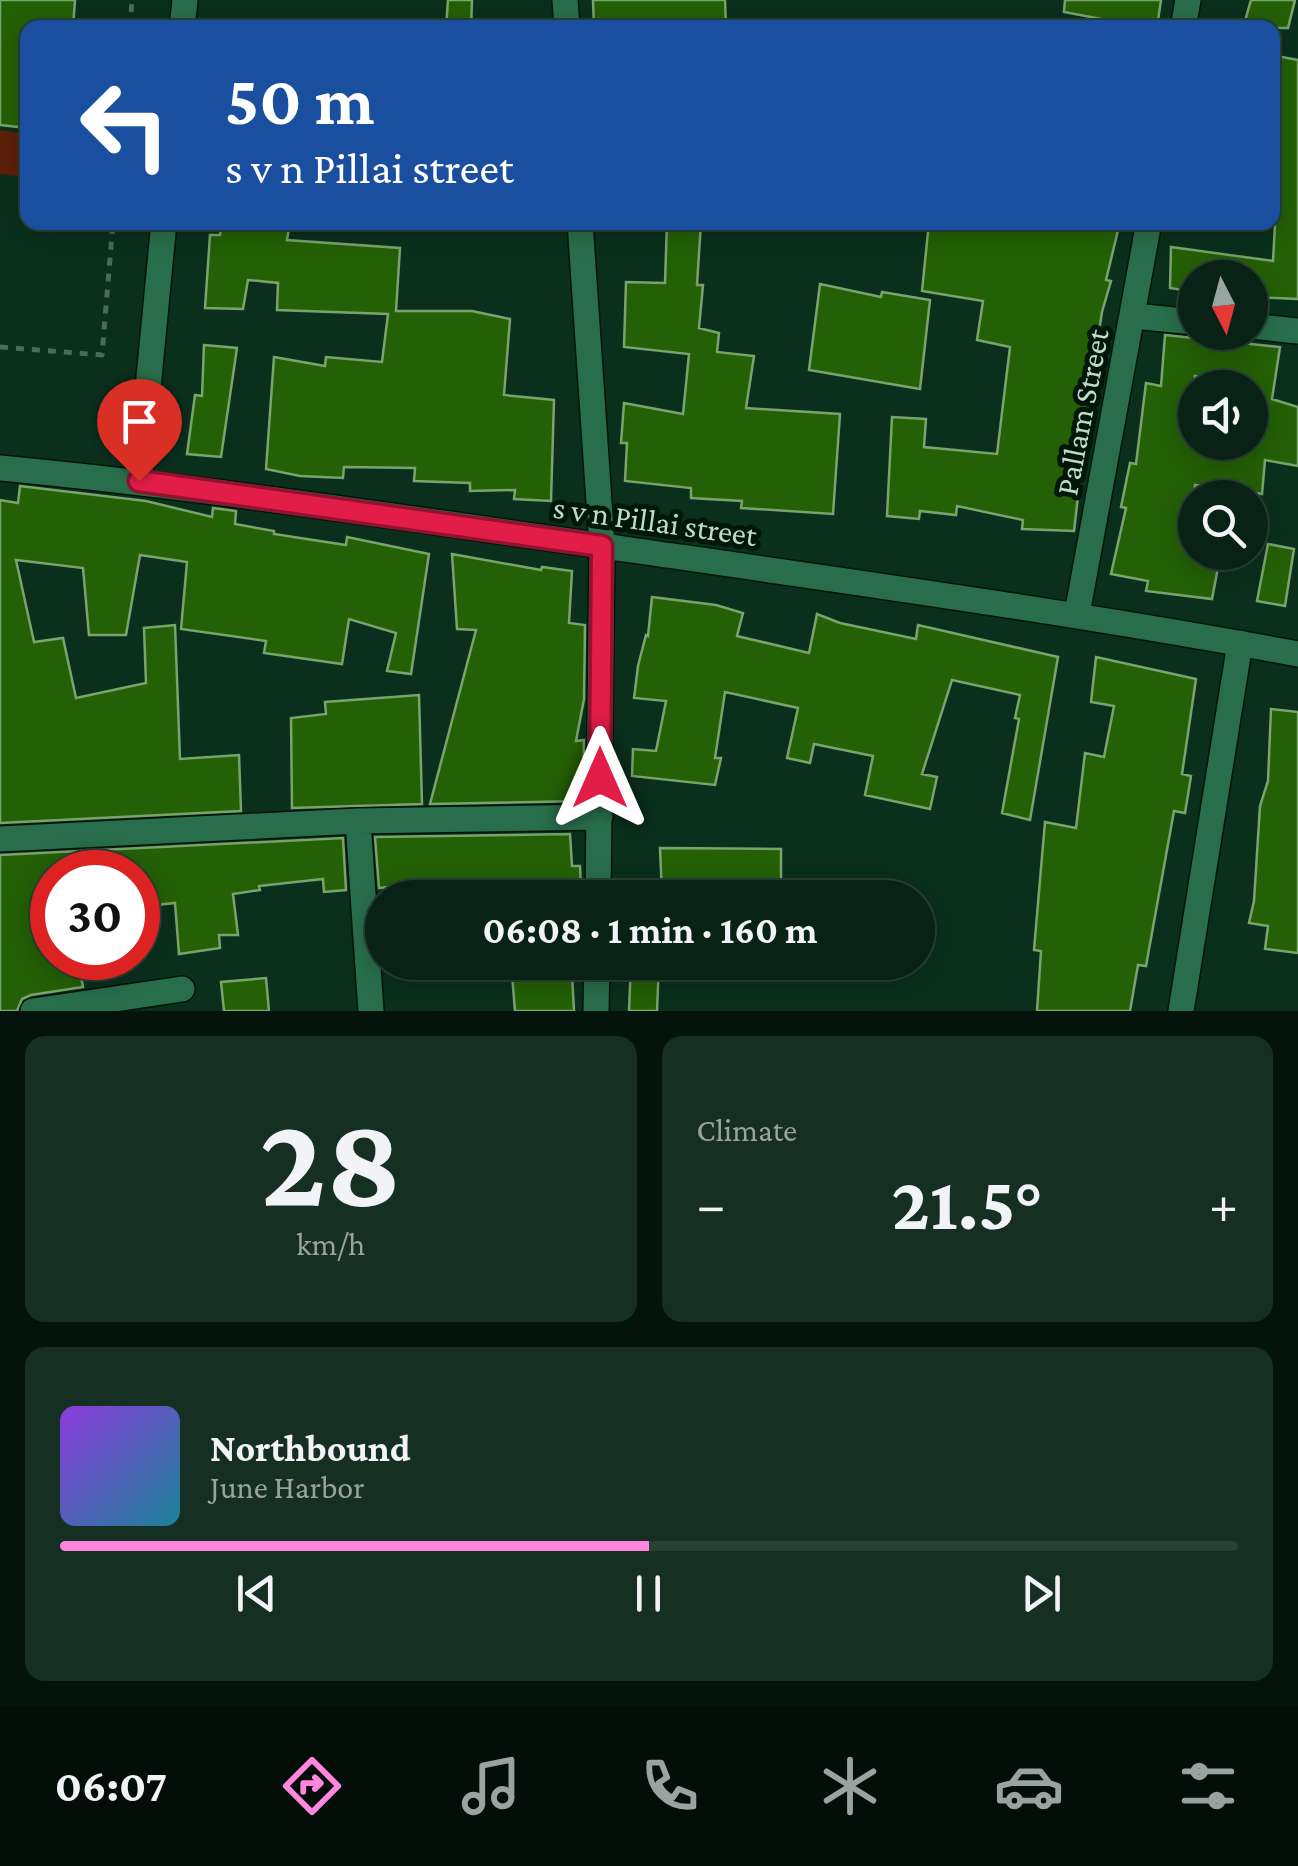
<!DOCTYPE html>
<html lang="en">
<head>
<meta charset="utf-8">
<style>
	body { margin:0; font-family:"Crimson Pro",serif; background:#162f23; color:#f1f3f6; height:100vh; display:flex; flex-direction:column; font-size:38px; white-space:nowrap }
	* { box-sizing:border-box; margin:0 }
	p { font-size:32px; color:#98a4a1 }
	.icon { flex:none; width:55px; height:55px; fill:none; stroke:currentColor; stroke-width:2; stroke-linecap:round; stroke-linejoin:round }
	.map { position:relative; height:1011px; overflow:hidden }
	.drawer { display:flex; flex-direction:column; gap:25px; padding:25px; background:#04130c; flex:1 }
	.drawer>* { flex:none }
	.guide { position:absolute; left:20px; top:20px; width:1260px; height:210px; border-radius:20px; box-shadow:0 5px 25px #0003,0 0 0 2px #294035; background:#1a4fa0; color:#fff; overflow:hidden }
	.needle { width:65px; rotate:174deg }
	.fabs { position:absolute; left:1178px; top:260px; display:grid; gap:20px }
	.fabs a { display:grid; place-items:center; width:90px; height:90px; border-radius:50%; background:#082316; box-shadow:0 5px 25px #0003,0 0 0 2px #294035; font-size:50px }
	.speed { position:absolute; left:30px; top:850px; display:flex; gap:20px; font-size:50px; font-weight:700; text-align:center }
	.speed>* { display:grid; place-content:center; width:130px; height:130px; border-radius:50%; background:#082316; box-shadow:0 5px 25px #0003,0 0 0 2px #294035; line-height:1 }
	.speed .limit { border:15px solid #d22; background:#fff; color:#111 }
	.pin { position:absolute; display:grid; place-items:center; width:85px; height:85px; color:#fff; margin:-102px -42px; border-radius:50% 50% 50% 0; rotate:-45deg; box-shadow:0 0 10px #0007 }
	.pin .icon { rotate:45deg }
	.me { position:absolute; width:110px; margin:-55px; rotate:0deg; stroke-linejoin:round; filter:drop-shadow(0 0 8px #0008) }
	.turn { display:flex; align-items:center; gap:35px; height:210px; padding:0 40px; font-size:45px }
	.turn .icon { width:130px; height:130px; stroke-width:2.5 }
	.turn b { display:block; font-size:70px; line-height:85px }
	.big { font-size:75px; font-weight:700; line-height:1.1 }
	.drawer .widget { flex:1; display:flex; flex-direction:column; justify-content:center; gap:15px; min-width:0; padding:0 35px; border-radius:20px; background:#162f23 }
	.drawer .dial { align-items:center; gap:0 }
	.dial b { font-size:130px; line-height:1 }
	.song { display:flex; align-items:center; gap:30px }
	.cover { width:120px; height:120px; border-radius:15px; background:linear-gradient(135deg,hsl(270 70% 55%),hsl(190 70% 35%)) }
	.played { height:10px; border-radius:5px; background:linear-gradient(90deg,#ff85de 50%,#294035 50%) }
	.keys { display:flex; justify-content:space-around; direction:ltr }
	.heat { display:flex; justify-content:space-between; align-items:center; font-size:55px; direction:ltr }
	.drawer .tiles { flex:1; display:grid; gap:25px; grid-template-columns:1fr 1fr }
	.widget:last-child { grid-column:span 2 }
	.trip { position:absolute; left:365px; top:880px; width:570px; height:100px; border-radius:50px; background:#082316; box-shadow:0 5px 25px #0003,0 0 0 2px #294035; font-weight:700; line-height:100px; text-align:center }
	.dock { display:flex; height:160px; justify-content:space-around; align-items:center; background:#030e09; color:#98a4a1 }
	.dock .icon { width:70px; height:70px }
	.dock .active { color:#ff85de }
	.dock b { font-size:45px; color:#f1f3f6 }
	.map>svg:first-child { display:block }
</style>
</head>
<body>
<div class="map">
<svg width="1298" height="1011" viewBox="0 0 1298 1011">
	<rect width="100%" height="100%" fill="#0a2f1d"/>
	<!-- green -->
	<path fill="#5b1f0a" d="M0,130l27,4 -3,43 -24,-3z"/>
	<!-- building -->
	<path fill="#246006" stroke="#7aa36d" stroke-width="2.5" fill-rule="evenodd" d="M0,0h75l-2,28h-45v100l-28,-3z
		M448,0h24l-1,28h-25z
		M593,0h132l1,28h-132z
		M1065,0h96l-4,28h-46l1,-7 -48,-9z
		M1251,0h44l-7,28h-45z
		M1272,55l26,5v239l-48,-2v-19h-55v14l-25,-4 1,-41 102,14 5,-90 -6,-1z
		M222,222h68l-3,18 113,8 -4,63h76l38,8 -6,76 50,5 -3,101 -37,-2 1,-9 -45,1v-8l-56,-2 1,-13 -71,-1 -1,11 -43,-2 -34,-7 8,-112 51,9 1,-9 56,5 6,-48 -111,-4 1,-27 -30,-3 -5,29 -38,-1 5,-73h10z
		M667,222h34l-4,63h6l-4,43 20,5 -2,19 37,4 -8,52 94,6 -7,100 -92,-6 1,-7 -51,-3v-10l-66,-7 2,-38h-6l3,-40 59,11 6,-60 -65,-7 2,-65 39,1z
		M929,222h63l37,7 1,-7h90l-14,58 5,1 -9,31 -9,58 6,1 -11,65 -3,-1 -11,96 -52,-2 1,-9 -66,-14 -1,9 -36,-4 -1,8 -32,-3 5,-99 34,2 -2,28 73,7 13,-107 -33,-7 6,-39 -61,-10z
		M820,284l61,13 1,-5 48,8 -10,89 -111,-19z
		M1165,335l115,12 -8,52 26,8v59l-33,-6 -3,34 -67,-9v67h26l-9,47 -66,-8 2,-10 -37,-7 15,-66 -5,-1 9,-44 6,1 10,-81 15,3zM1195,376l55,7v59h-55v-9l-5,-1z
		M204,345l33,3 -16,109 -34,-3 8,-59 7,1z
		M20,486l126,15 66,16 1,-9 23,3 -1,13 39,7v3l72,11 1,-8 82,17 -18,120 -24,-3 9,-38 -47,-14 -7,45 -78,-11 2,-12 -85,-12 6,-67 -47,-7 -14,80h-37l-6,-67 -67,-8 18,82 29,-4 13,60 70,-15 -2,-55 31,-3 5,134 59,-4 2,56 -241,12v-323l18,3z
		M1268,544l26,5 -9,57 -28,-5z
		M452,554l89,16 1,-3 30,4 -3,52 16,2 -1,74 -8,42 8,-1 -1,61 -153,3 46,-174 -19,-1z
		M652,597l64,8 27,8 -6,23 72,17 8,-39 23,9 76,16 2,-14 140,32 -28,163 -28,-7 17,-94 -4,-1 5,-23 -68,-15 -30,94 15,3 -7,32 -65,-14 8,-39 -59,-12 -4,19 -23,-5 11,-50 -73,-16 -10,66h6l-6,27 -83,-9 1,-27 23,2 10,-50 -32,-3 4,-32 8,-31 2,1z
		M1096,657l100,22 -14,95 9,2 -6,37 -11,-2 -28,155 -8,-1 -8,46h-93l4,-60 -7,-1 11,-128 31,6 9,-75 19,4 10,-51 -23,-4z
		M419,695l3,109 -130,4 -1,-90 35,-4 -1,-12z
		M1271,709l27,3v241l-33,-4 3,-23 -19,-3 5,-22 6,-95 8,-25z
		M570,834l2,32h8l1,25 -52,7h-95v-16l-55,6 -4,-51z
		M343,838l3,52 -22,2 -1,-13 -64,7 1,4 -27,4 5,41h-19l1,13 -41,6 -4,-51 -37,4v-35h-86v86h26l5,29 -52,8 -9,4 -5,12h-17v-156z
		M660,848l121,1v43l-119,2z
		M511,962h54v12h7l2,37h-59z
		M631,962h28l-2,49h-28z
		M266,978l3,33h-45l-3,-29z"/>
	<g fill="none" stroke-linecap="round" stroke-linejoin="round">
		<!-- minor casing -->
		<g stroke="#02150a" stroke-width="28">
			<path id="minor" d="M565,0l2,28
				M182,28l3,-28
				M1183,28l5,-28
				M580,222l22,324 -4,352
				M1133,316l62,6
				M1250,326l48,5
				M0,468c211,20 421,52 631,82 223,32 446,63 667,104
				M139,481l25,-259
				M1077,614l72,-392
				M358,821l13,190
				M0,839l358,-18 242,-4
				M33,1011l149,-22
				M596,1011l1,-49
				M1181,1011l59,-368"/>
		</g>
		<!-- path -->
		<path stroke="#486c59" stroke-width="5" stroke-dasharray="8 8" stroke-linecap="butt" d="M130,28l2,-28
			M0,347l102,8 11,-133"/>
		<!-- minor -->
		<use href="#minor" stroke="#296e4c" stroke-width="25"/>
	</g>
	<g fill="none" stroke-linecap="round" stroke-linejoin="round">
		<!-- route casing -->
		<g stroke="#92132f" stroke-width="25">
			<path id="route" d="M139,481l463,65 -2,232"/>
		</g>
		<!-- route -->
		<use href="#route" stroke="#e11d48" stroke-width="18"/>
	</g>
	<g text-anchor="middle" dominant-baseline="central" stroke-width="10" stroke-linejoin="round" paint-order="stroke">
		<!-- street labels -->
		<g font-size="32" fill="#bbddc8" stroke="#001608">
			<text transform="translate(1082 412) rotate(-79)">Pallam Street</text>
			<text transform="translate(655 521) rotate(8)">s v n Pillai street</text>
		</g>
	</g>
</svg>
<div class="fabs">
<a><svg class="needle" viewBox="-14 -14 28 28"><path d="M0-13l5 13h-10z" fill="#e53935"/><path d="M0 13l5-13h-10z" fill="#98a4a1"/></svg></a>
<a><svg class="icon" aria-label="sound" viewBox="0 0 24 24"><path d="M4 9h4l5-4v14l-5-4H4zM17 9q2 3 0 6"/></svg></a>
<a><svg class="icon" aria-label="search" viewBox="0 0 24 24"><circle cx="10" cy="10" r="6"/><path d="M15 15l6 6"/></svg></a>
</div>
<div class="speed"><div class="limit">30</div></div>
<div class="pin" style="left:139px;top:481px;background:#d93025"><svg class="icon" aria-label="arrive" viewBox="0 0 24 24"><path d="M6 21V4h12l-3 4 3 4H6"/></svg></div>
<svg class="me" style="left:600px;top:778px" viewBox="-20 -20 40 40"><path d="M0-17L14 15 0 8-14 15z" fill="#e11d48" stroke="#fff" stroke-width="4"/></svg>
<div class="trip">06:08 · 1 min · 160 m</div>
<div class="guide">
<div class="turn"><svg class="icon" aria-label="left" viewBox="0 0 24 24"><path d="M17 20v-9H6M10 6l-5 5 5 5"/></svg><div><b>50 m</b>s v n Pillai street</div></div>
</div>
</div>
<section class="drawer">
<div class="tiles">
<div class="widget dial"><b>28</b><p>km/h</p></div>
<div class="widget"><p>Climate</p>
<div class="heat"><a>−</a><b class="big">21.5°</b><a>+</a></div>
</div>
<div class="widget">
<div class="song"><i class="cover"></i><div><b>Northbound</b><p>June Harbor</p></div></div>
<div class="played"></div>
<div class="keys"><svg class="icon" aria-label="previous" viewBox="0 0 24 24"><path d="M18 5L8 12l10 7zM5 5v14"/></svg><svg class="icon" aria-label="pause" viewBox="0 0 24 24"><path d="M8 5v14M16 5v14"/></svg><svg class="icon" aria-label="next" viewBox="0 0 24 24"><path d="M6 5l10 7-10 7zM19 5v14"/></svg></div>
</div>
</div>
</section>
<nav class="dock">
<b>06:07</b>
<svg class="icon active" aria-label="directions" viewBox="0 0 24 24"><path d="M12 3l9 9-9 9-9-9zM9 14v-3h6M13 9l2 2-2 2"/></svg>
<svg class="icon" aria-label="music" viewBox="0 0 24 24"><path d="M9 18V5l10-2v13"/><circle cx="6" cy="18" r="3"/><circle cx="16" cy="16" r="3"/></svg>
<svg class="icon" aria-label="phone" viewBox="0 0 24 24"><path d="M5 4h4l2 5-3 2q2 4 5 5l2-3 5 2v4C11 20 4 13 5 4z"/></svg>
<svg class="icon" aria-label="climate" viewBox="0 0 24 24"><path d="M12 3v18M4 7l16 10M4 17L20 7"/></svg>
<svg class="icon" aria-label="car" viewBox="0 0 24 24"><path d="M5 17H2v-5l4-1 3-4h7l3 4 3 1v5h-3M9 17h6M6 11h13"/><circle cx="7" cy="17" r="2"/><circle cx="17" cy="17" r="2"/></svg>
<svg class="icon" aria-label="filters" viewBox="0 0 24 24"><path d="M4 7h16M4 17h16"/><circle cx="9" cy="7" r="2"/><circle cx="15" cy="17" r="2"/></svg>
</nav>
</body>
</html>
